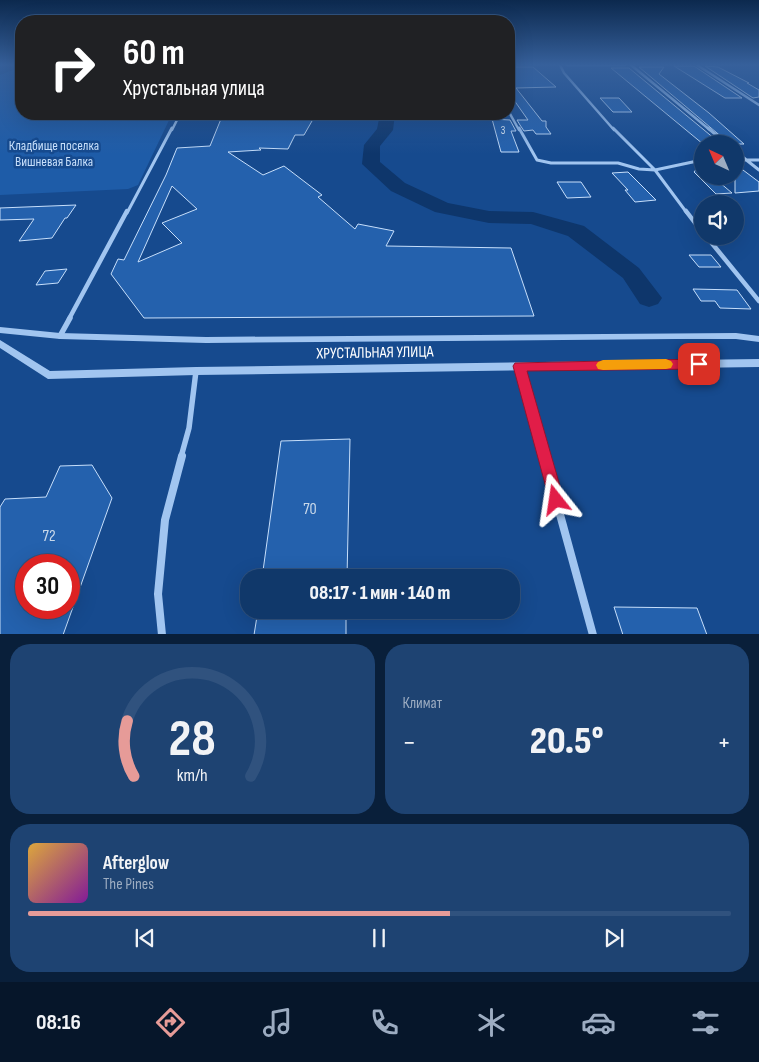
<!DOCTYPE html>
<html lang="ru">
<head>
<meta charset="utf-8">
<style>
	body { margin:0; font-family:"Sofia Sans Condensed",sans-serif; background:#1e4372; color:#f1f3f6; height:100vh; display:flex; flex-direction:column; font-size:19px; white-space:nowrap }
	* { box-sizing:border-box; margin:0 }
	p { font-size:16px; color:#9cacc1 }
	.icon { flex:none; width:28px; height:28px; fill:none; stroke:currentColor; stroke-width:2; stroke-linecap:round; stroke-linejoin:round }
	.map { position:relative; height:634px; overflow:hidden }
	.drawer { display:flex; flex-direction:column; gap:10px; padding:10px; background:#091f3a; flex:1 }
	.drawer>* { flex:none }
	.hud { position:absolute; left:15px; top:15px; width:500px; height:105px; border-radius:20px; box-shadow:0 5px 20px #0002,0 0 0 1px #30527e; background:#202124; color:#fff; overflow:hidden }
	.needle { width:32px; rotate:316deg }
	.controls { position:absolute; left:694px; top:135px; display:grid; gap:10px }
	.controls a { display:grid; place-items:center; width:50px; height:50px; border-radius:50%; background:#10386a; box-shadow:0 5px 20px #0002,0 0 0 1px #30527e; font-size:25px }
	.speed { position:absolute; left:15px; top:554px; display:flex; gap:10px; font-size:25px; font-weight:700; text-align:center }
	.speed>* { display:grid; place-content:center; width:65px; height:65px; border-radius:50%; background:#10386a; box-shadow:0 5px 20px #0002,0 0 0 1px #30527e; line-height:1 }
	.speed .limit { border:8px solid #d22; background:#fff; color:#111 }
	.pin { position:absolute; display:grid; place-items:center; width:42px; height:42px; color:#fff; margin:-21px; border-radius:10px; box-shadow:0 2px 8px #0006 }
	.me { position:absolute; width:55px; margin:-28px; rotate:345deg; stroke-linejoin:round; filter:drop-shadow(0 0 4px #0008) }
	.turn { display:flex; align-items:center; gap:18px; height:105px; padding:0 25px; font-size:22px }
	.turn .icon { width:65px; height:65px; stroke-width:2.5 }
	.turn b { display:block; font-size:35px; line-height:42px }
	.big { font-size:38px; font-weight:800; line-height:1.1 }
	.drawer .card { flex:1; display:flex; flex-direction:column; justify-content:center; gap:8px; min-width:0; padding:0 18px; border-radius:20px; background:#1e4372 }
	.drawer .dial { align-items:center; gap:0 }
	.dial svg { height:130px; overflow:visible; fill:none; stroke:#30527e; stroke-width:7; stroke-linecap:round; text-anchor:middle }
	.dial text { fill:#f1f3f6; stroke:none }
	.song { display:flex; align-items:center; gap:15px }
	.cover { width:60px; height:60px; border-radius:8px; background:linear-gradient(135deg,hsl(40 70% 55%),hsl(290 70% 35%)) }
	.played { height:5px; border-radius:2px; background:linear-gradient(90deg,#e69b98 60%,#30527e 60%) }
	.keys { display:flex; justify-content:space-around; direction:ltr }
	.heat { display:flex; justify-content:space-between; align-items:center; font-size:28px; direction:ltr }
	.drawer .tiles { flex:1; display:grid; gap:10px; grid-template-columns:1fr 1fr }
	.card:last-child { grid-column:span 2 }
	.trip { position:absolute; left:240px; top:569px; width:280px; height:50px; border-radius:20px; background:#10386a; box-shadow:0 5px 20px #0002,0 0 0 1px #30527e; font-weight:800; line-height:50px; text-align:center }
	.dock { display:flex; height:80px; justify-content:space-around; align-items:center; background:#06162a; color:#9cacc1 }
	.dock .icon { width:35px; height:35px }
	.dock .current { color:#e69b98 }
	.dock b { font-size:22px; color:#f1f3f6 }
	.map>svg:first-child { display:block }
</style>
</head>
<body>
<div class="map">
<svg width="759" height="635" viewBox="0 0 759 635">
	<rect width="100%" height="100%" fill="#164a8e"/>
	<!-- green -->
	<path fill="#1e5ca8" d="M21,67v47h151l-34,71 -10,4 -128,6v-120z"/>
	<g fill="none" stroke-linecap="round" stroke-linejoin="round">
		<!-- river -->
		<path fill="#0e366b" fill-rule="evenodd" d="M380,114h15l-2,16 -13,16v16l25,21 43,20 41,8 44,1 51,14 55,42 23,30 -4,6 -9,3 -9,-3 -17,-26 -55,-42 -37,-12 -42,-1 -54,-11 -44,-21 -29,-27 2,-19 13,-16z"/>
	</g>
	<!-- building -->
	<path fill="#2461ad" stroke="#c7dffb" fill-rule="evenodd" d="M674,66h20l48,32h-17z
		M705,66l13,1 31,16h-2l12,7v7l-6,1z
		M509,67h24l23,20 -40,1 26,33h4v6l5,7h-15l-3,-4 -9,1 -4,-6 -3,-5h11l-19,-27v-8l2,-2 3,4 -5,-8z
		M639,67h25l-5,7 50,39 35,31h-14z
		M611,68h18l92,76h-18z
		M600,98h19l13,14h-19z
		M223,114h93l-12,21h-9l-7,14 -29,-1 2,2 -33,2 35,23 21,-9 38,29 -4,2 37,32 3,-5 36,7 -8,15 125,2 23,68 -390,2 -33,-44 7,-15 6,1 42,-85 11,-27 33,-2zM172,186l25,23 -35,14 20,20 -44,19z
		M492,119l18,1 6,11h-5l8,21h-18z
		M699,166l3,2v8h10l20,17 -16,1 -22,-22z
		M735,170h8l16,12v9l-24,2z
		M628,172l28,28 -21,2 -10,-12h3l-16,-17z
		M557,182h24l10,15 -24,1z
		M76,205l-9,13h-2l-13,20 -33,3 15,-22 -34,1v-12z
		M689,255h22l10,12h-22z
		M67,269l-9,14 -22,2 9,-14z
		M693,289l44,1 14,19 -31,-1 -5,-7h-14z
		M350,439l-3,139h-85l19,-137z
		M92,465l20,33 -49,137h-63v-128l5,-8 41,-2 14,-31zM26,565h43v43h-43z
		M614,607l83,1 10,27h-84z
		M258,610h88v25h-92z"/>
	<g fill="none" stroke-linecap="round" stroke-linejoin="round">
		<!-- minor-far4 -->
		<path stroke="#a1c5f0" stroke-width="2.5" d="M560,65l4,8 50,57
			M567,65h58
			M631,65l79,65
			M697,65l62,40
			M509,112l10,18
			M172,130l8,-16"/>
		<!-- minor-far3 -->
		<path stroke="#a1c5f0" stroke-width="3" d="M519,128l18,32 14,3h67l21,6 16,1 47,-10
			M613,128l42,42 32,43
			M708,128l19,16
			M735,151l24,19
			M735,160h24
			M127,213l45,-85"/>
		<!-- minor-far2 -->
		<path stroke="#a1c5f0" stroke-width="4.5" d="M686,211l16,21
			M706,236l53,65
			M69,319l58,-108"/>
		<!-- minor-far1 -->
		<path stroke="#a1c5f0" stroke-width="5.5" d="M60,336l10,-18
			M519,366l25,91
			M181,457l8,-29 7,-57"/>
		<!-- minor -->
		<path stroke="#a1c5f0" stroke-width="8" d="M544,456l49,179
			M162,635l-4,-41 7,-74 17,-64"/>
		<!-- tertiary -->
		<path fill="#a1c5f0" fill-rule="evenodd" d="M0,327l60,6 146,4 530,-4 23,3v6l-23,-3h-61l-469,4 -146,-4 -60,-6z
			M0,340l50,31 146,-4 563,-8v8l-563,8 -148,4 -48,-31z"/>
	</g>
	<!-- sky -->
	<linearGradient id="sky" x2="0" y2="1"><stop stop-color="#0c294e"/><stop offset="0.42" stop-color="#36609b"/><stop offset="1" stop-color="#36609b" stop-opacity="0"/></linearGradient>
	<rect width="759" height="154" fill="url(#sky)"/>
	<!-- route -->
	<path fill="#e11d48" stroke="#92132f" d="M699,359l5,1 1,4 -1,3 -5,2 -172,2 37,129 -2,6 -6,2 -5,-2 -38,-140 2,-3z"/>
	<!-- slow -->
	<path fill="#f59e0b" d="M666,359l5,2 2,3 -2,4 -5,1 -63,1 -5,-1 -2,-4 2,-3 5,-2z"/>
	<g text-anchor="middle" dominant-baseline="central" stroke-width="5" stroke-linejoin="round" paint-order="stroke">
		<!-- far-number labels -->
		<g font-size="11" fill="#c8d8ea">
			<text x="503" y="130">3</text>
		</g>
		<!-- far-park labels -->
		<g font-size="14" fill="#c7dffb" stroke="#164a8e">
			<text x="54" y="145">Кладбище поселка<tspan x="54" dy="16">Вишневая Балка</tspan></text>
		</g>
		<!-- street labels -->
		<g font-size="16" fill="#fff" stroke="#164a8e">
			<text transform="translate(375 353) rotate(-1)">ХРУСТАЛЬНАЯ УЛИЦА</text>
		</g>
		<!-- near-number labels -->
		<g font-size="16" fill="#c8d8ea">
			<text x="310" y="509">70</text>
			<text x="49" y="536">72</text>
		</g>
	</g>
</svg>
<div class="controls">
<a><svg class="needle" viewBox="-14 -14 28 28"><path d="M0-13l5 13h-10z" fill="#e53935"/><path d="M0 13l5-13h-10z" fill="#9cacc1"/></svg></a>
<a><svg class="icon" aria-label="sound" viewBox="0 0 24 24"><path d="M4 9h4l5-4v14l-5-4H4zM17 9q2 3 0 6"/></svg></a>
</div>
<div class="speed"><div class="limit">30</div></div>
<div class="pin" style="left:699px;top:364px;background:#d93025"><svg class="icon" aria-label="arrive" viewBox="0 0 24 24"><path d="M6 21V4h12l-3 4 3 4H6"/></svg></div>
<svg class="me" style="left:556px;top:500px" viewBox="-20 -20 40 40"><path d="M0-17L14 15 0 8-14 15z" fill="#e11d48" stroke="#fff" stroke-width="4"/></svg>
<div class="trip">08:17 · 1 мин · 140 m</div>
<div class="hud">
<div class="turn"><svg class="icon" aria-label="right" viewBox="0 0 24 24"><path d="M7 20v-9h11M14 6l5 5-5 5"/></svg><div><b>60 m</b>Хрустальная улица</div></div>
</div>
</div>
<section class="drawer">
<div class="tiles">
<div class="card dial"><svg viewBox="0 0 100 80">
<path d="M14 69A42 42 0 1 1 86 69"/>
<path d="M14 69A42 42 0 0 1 10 35" stroke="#e69b98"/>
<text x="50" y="56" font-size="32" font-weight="700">28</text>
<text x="50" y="72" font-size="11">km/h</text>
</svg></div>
<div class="card"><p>Климат</p>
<div class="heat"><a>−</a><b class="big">20.5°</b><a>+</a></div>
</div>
<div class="card">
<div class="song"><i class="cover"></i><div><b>Afterglow</b><p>The Pines</p></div></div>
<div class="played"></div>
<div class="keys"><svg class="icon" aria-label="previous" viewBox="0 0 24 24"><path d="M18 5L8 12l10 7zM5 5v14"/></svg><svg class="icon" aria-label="pause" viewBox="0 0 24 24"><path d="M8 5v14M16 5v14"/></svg><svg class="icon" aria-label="next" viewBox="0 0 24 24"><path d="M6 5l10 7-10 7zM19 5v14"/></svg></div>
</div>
</div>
</section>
<nav class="dock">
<b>08:16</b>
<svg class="icon current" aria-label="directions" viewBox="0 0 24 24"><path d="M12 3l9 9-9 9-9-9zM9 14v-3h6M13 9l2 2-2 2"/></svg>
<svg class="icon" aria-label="music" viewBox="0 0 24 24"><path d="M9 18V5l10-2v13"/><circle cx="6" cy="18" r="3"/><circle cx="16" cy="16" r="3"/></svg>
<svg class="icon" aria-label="phone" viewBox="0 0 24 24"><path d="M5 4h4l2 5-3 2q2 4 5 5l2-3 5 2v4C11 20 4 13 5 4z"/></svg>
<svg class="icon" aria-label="climate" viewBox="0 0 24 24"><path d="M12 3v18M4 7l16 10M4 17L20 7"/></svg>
<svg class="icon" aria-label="car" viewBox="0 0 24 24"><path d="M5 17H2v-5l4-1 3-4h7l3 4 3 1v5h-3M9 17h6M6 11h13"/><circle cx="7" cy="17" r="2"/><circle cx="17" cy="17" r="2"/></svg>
<svg class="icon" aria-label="filters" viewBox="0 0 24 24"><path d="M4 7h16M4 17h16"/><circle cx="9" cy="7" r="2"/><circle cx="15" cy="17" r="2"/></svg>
</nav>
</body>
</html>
